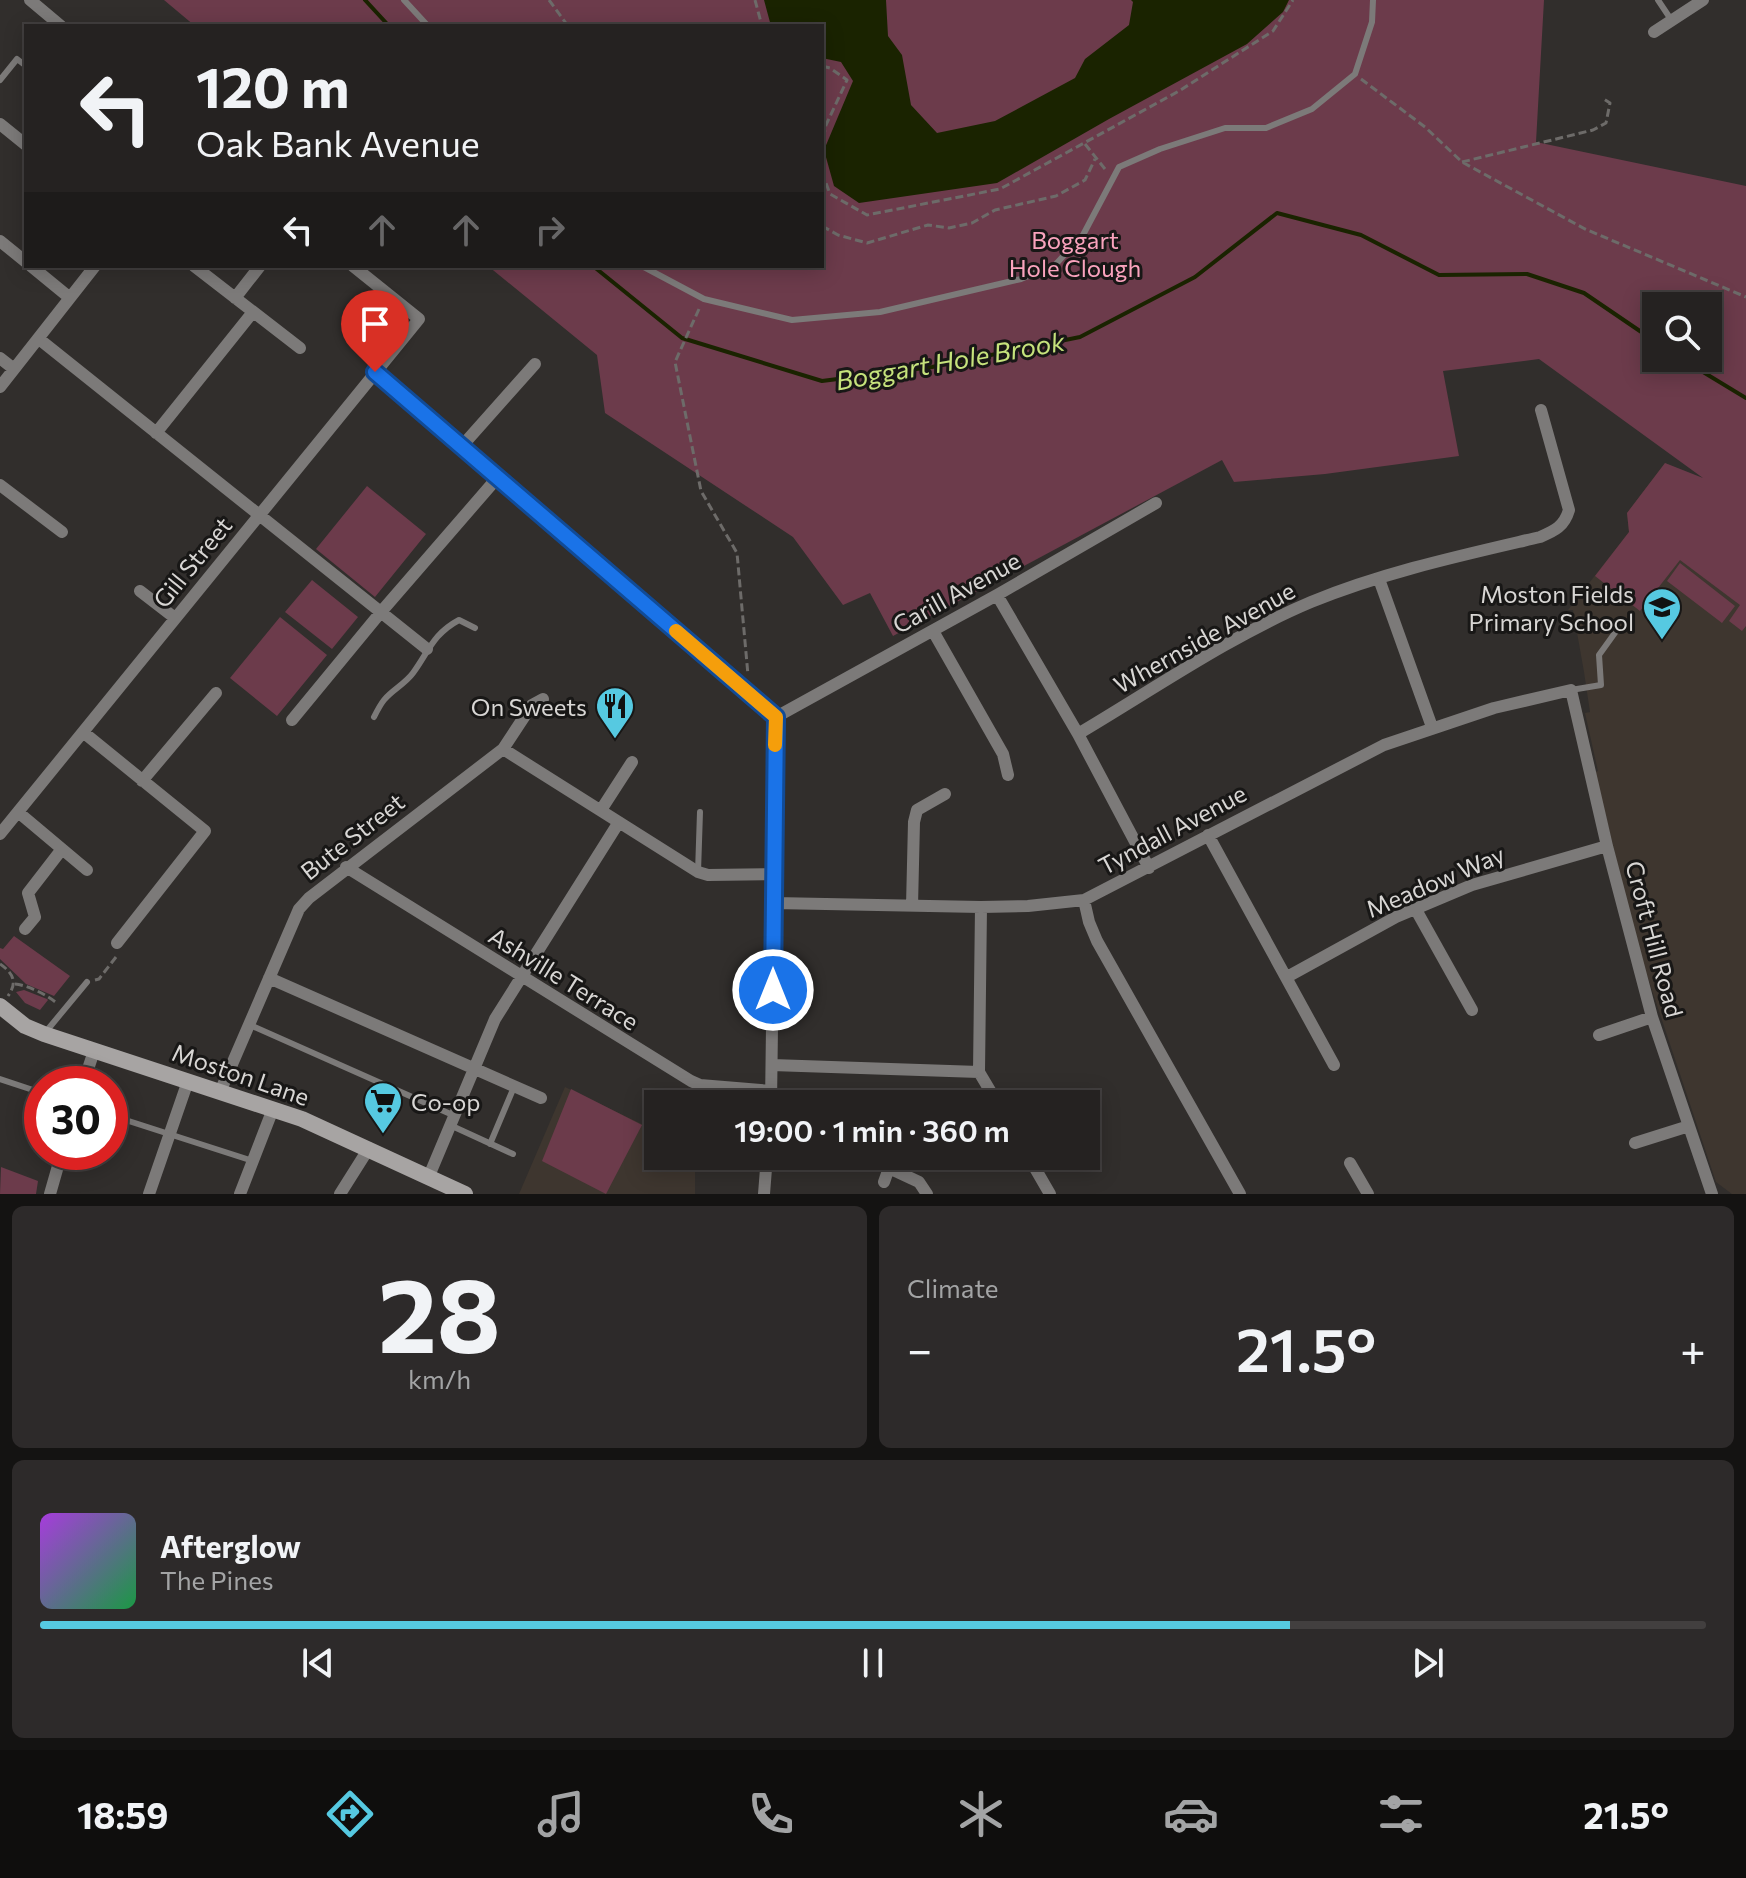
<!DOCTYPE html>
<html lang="en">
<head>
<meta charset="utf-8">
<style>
	body { margin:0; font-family:Commissioner,sans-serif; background:#2d2a2a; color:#f1f3f6; height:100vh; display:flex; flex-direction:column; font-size:30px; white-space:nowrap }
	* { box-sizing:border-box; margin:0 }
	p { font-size:26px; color:#a3a4a5 }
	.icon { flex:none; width:44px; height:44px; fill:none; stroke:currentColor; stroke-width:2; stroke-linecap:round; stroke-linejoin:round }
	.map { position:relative; height:1194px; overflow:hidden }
	.side { display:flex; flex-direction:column; gap:12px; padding:12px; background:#141312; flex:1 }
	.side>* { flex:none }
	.hud { position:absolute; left:24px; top:24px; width:800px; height:244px; border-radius:0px; box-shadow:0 4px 20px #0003,0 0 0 2px #423f3f; background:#252221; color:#f1f3f6; overflow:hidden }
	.tools { position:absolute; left:1642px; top:292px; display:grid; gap:16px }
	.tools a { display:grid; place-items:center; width:80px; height:80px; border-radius:0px; background:#252221; box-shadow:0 4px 20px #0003,0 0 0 2px #423f3f; font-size:40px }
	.speed { position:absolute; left:24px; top:1066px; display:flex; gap:16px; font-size:40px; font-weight:700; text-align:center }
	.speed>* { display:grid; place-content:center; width:104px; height:104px; border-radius:50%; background:#252221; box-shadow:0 4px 20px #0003,0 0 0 2px #423f3f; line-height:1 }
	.speed .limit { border:12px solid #d22; background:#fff; color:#111 }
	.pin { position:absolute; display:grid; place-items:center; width:68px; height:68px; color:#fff; margin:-82px -34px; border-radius:50% 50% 50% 0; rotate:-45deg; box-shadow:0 0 8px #0007 }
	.pin .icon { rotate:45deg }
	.me { position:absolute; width:88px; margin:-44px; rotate:0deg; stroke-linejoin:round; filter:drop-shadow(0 0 6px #0008) }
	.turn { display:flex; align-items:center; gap:28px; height:168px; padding:0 40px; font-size:36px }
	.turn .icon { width:104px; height:104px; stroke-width:2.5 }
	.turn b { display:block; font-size:56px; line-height:68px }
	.lanes { display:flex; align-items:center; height:76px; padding:0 40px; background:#0003; justify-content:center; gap:40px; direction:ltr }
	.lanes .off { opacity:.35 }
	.big { font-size:60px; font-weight:600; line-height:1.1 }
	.side .card { flex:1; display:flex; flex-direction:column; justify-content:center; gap:12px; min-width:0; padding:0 28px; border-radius:12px; background:#2d2a2a }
	.side .dial { align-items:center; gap:0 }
	.dial b { font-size:104px; line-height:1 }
	.song { display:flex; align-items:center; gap:24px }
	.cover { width:96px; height:96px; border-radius:12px; background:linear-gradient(135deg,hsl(280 70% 55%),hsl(140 70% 35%)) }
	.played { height:8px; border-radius:4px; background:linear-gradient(90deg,#56c9e1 75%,#423f3f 75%) }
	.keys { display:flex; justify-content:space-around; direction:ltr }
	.heat { display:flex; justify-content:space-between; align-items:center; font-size:44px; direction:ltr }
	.side .tiles { flex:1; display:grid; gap:12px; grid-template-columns:1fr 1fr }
	.card:last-child { grid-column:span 2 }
	.trip { position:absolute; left:644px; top:1090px; width:456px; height:80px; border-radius:0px; background:#252221; box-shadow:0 4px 20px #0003,0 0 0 2px #423f3f; font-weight:600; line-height:80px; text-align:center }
	.tab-bar { display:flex; height:128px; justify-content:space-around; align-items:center; background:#0f0e0d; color:#a3a4a5 }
	.tab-bar .icon { width:56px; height:56px }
	.tab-bar .on { color:#56c9e1 }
	.tab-bar b { font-size:36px; color:#f1f3f6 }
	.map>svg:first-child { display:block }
</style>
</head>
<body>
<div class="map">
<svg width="1746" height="1194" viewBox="0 0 1746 1194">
	<rect width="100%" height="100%" fill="#312e2c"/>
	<!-- built -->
	<path fill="#3e362f" d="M1665,463l81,36v695h-14l-16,-12 -78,-234 -43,-176 3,-1 -13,-58 5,-1 -6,-40 -11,-62h-5l61,-78 -2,-19z
		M565,1087l93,45v24h37v38h-176z"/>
	<!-- green -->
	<path fill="#6c3b4b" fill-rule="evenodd" d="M164,0h1380l-8,142 210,44v440l-4,5 -13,-10 11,-16 -60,-45 -40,51 -45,-35 34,-44 -2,-19 38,-50 38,15 -164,-119 -96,12 16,85 -134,18 -91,8 -12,-22 -329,176 -23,-43 -27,12 -50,-68 -188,-124 -8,-58 -109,-89h334v-240h-627zM1656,306h52v52h-52z
		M367,486l59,48 -51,63 -59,-48z
		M1680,563l55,43 -13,17 -55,-42z
		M312,580l46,37 -26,32 -47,-37z
		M280,617l47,38 -50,61 -47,-38z
		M14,936l56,40 -16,20 -28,-12 -26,-25v-11l3,1z
		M24,990l23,9 1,1 -8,10 -15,-7 -9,-11z
		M571,1089l71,36 -36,69 -64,-33z
		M1,1167l37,14 -2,13h-36z"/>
	<!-- water -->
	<path fill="#1a2300" d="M764,0h122l2,36 14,19 9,50 26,28 58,-12 80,-43 10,-19 44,-34 4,-23 -2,-2h158l-6,12 -36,32 -138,75 -112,64 -138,20 -25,-17 -10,-36 29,-69 -12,-19 -19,-4v-32h-51z"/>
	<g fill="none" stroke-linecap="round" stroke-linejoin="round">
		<!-- stream -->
		<path stroke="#1a2300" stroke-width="4" d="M365,0l24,26
			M593,266l89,72 140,43 110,-14 148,-30 115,-60 82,-64 84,22 78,40 88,-1 57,19 72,49
			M1680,358l66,40"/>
		<!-- path -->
		<path stroke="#6d6b69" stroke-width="3" stroke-dasharray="8 4" stroke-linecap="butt" d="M549,0l19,26
			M755,0l7,26
			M822,66l8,2 17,12 -21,45 -4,20
			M1361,79l64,48 37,35 123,67 161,68
			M1085,144l20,25
			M1462,162l131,-32 13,-7 4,-20 -8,-5
			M822,172l8,22 37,21 133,-26 179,-98 94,-60 20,-31
			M822,226l16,9 29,8 61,-18 21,3 23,-5 23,-13 61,-14 29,-16 10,-21
			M699,309l-24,53 26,129 36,62 11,122
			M0,964c13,9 18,18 8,32
			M95,980l4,-1 17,-22
			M15,984c13,1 32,11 43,20"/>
		<!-- lane -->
		<path stroke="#7c7a79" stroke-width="6" d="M404,0l24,26
			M1658,0l14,21
			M0,80l17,-21 9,7
			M642,266l62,33 88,21 88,-8 141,-33 34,-14 28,-30 36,-68 41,-18 65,-21h41l46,-19 43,-35 17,-52 1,-22
			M1571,690l30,-5 -2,-30 18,-25
			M374,717c3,-6 6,-12 10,-17 8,-10 21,-16 29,-27 16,-22 20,-39 46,-53l16,8
			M698,872l2,-60
			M250,1025l205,91
			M44,1034l43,-52
			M0,1079l42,14
			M110,1115l143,46
			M452,1126l61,28
			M490,1144l24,-57"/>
		<!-- street -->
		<path stroke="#7c7a79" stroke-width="12" d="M30,0l31,26
			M1654,32l49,-32
			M0,124l26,21
			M0,241l26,21
			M31,266l39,32
			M194,266l106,82
			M235,298l25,-32
			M39,339l388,310
			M0,358l14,11
			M375,372l401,345
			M0,387l95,-121
			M156,433l97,-121
			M462,446l73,-82
			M0,485l62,47
			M1379,579l53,148
			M140,591l35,27
			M997,595l81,139 71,134
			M933,631l70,123 5,21
			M776,717l221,-122 159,-92
			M292,720l89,-108 117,-135
			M83,732l122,99 -88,112
			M1078,734c76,-45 152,-98 233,-132 73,-30 152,-47 229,-65 14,-6 24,-10 29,-27l-28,-100
			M503,749l195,123 10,3 66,-1
			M142,781l74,-88
			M601,810l31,-48
			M18,812l69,58
			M0,834l419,-515 -66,-53
			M1208,835l126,230
			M346,867l345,214 9,4 72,6
			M1084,900l5,22 8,19 143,253
			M774,903l207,4 47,-1 56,-6 300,-155 110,-37 77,-18 36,156 45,171 60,177
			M912,906l2,-84 3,-12 28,-16
			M981,907l-2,165 19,32
			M1415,908l57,102
			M25,929l10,-12 -7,-24 34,-44
			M1287,977l109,-60 76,-32 135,-39
			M269,978l272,120
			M1599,1035l53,-18
			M772,1065l207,7
			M83,1084l11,-33
			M220,1092l79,-183 10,-11 194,-149 29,-44 11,-6
			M771,1104l5,-387
			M1635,1143l54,-17
			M1028,1156l22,38
			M1350,1163l18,31
			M889,1168l30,14 8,12
			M429,1176l66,-157 124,-197
			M884,1182l5,-14 -1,-12
			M50,1194l12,-42
			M149,1194l39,-113
			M240,1194l33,-85
			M340,1194l29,-46
			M764,1194l3,-38"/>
		<!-- secondary -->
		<path stroke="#a7a4a3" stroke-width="16" d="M0,1006l25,20 19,8 258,85 163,75"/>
	</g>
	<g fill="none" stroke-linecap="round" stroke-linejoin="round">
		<!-- route casing -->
		<g stroke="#114b97" stroke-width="20">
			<path id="route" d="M375,372l401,345 -3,273"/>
		</g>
		<!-- route -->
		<use href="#route" stroke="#1a73e8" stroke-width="14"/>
		<!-- slow -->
		<path stroke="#f59e0b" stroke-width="14" d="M676,631l100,86 -1,28"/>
	</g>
	<!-- icons -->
	<defs>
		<g id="school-pin" transform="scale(2)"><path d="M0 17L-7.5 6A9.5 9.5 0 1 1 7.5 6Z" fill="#56c9e1" stroke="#181716"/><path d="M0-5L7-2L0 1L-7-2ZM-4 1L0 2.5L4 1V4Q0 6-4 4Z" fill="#111"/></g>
		<g id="restaurant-pin" transform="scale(2)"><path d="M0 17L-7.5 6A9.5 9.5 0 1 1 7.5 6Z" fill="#56c9e1" stroke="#181716"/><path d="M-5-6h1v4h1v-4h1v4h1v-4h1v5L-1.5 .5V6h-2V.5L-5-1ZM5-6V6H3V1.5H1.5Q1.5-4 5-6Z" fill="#111"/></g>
		<g id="supermarket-pin" transform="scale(2)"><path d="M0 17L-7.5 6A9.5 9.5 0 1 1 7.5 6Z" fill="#56c9e1" stroke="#181716"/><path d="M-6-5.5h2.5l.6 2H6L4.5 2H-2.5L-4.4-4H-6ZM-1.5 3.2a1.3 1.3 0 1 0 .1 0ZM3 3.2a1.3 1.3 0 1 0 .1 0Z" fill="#111"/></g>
	</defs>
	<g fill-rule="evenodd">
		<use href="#school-pin" x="1662" y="607"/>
		<use href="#restaurant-pin" x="615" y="706"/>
		<use href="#supermarket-pin" x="383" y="1101"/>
	</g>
	<g text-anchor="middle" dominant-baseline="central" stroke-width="6" stroke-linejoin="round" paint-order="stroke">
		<!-- park labels -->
		<g font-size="24" fill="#faa3bd" stroke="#181716">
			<text x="1075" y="239">Boggart<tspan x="1075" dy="28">Hole Clough</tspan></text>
		</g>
		<!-- street labels -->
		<g font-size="24" fill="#d8d6d4" stroke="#181716">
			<text transform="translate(192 562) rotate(-51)">Gill Street</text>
			<text transform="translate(956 592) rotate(-29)">Carill Avenue</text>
			<text transform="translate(1204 637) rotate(-29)">Whernside Avenue</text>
			<text transform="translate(1172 829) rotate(-28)">Tyndall Avenue</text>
			<text transform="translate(352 836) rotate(-38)">Bute Street</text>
			<text transform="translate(1435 881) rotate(-23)">Meadow Way</text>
			<text transform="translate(1655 939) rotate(75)">Croft Hill Road</text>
			<text transform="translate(564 978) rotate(32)">Ashville Terrace</text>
			<text transform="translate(241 1074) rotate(19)">Moston Lane</text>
		</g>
		<!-- poi labels -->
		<g font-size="24" fill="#d8d6d4" stroke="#181716" text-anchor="end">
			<text x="1634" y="593">Moston Fields<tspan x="1634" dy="28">Primary School</tspan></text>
			<text x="587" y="706">On Sweets</text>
			<text x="411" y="1101" text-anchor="start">Co-op</text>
		</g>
		<!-- water labels -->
		<g font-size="26" font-style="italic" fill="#c6e37c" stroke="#181716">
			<text transform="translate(950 360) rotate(-10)">Boggart Hole Brook</text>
		</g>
	</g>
</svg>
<div class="tools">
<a><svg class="icon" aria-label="search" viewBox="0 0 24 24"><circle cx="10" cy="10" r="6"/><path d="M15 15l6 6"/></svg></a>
</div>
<div class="speed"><div class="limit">30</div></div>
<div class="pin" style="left:375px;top:372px;background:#d93025"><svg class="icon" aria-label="arrive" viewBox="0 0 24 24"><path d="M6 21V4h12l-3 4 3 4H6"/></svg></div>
<svg class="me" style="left:773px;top:990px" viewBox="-20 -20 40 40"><circle r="17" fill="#1a73e8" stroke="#fff" stroke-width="3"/><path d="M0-11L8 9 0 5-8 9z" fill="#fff"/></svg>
<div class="trip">19:00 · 1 min · 360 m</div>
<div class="hud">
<div class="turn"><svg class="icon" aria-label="left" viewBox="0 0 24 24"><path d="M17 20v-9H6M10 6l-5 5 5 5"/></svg><div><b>120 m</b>Oak Bank Avenue</div></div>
<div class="lanes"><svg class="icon" aria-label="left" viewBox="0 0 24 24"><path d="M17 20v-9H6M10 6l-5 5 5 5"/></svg><svg class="icon off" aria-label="ahead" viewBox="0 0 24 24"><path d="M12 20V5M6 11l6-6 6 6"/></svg><svg class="icon off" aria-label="ahead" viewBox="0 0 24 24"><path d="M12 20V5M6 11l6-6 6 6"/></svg><svg class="icon off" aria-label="right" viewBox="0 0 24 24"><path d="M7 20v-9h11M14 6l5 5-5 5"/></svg></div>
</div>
</div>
<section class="side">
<div class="tiles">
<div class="card dial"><b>28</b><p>km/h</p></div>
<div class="card"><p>Climate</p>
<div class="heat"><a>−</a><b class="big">21.5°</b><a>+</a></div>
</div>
<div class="card">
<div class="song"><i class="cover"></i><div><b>Afterglow</b><p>The Pines</p></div></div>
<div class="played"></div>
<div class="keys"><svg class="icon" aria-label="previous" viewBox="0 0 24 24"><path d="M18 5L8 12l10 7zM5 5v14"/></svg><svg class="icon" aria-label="pause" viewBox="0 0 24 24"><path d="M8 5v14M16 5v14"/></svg><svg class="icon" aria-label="next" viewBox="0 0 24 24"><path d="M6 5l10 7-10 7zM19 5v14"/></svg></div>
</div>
</div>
</section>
<nav class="tab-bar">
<b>18:59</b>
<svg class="icon on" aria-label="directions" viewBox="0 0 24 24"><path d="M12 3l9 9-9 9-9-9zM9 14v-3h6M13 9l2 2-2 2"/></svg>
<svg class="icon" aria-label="music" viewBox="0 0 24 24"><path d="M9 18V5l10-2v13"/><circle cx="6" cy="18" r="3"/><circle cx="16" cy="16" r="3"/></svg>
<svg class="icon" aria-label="phone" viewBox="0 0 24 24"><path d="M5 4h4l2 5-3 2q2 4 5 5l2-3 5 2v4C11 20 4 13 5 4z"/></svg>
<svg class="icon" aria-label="climate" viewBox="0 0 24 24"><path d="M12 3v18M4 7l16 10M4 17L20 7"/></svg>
<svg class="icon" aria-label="car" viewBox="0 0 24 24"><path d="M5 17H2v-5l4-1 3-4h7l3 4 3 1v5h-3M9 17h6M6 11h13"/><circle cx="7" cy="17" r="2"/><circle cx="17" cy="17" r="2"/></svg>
<svg class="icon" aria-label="filters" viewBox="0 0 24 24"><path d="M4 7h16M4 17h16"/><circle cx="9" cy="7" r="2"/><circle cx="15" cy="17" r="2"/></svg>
<b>21.5°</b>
</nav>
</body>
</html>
